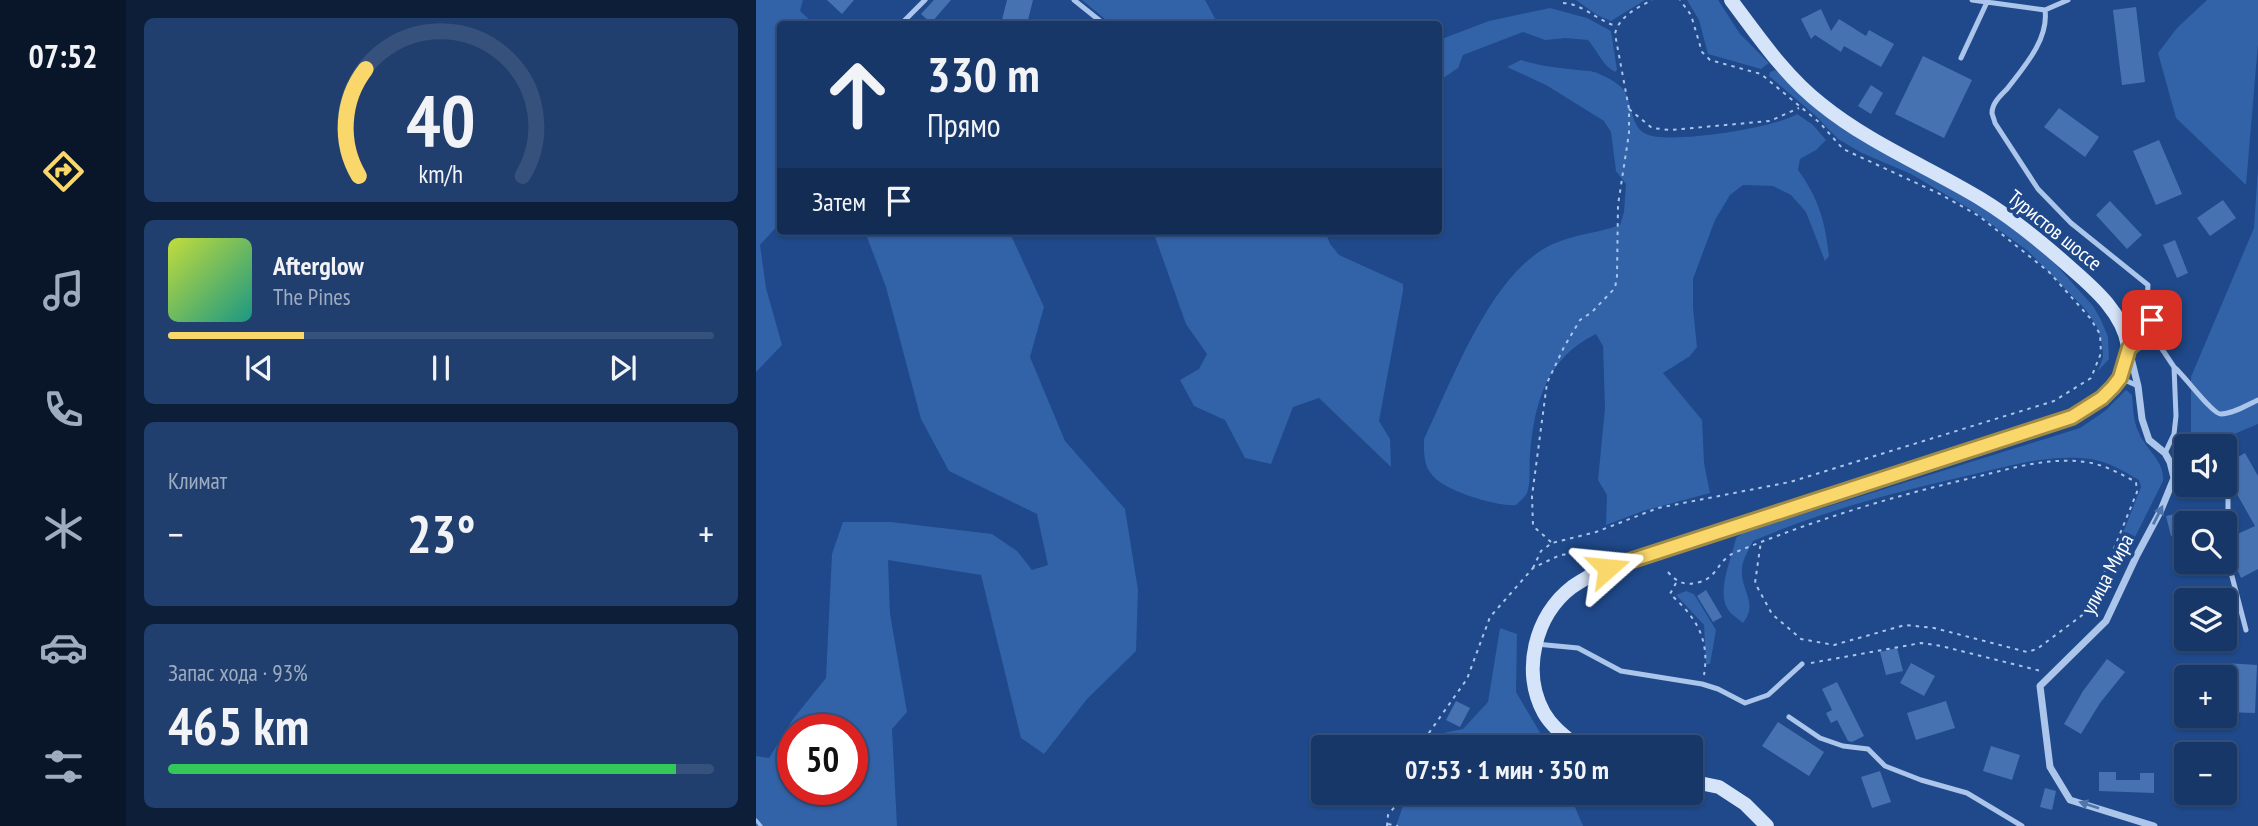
<!DOCTYPE html>
<html lang="ru">
<head>
<meta charset="utf-8">
<style>
	body { margin:0; font-family:"PT Sans Narrow",sans-serif; background:#203f6e; color:#f1f3f6; height:100vh; display:flex; flex-direction:column; font-size:26px; white-space:nowrap }
	* { box-sizing:border-box; margin:0 }
	p { font-size:23px; color:#9eacc0 }
	.icon { flex:none; width:38px; height:38px; fill:none; stroke:currentColor; stroke-width:2; stroke-linecap:round; stroke-linejoin:round }
	.map { position:relative; flex:1; overflow:hidden }
	.side { display:flex; flex-direction:column; gap:18px; padding:18px; background:#0d1e39; width:630px }
	.side>* { flex:none }
	.hud { position:absolute; left:21px; top:21px; width:665px; height:214px; border-radius:7px; box-shadow:0 2px 5px #0004,0 0 0 2px #36517c; background:#173768; color:#f1f3f6; overflow:hidden }
	.fabs { position:absolute; left:1418px; top:434px; display:grid; gap:14px }
	.fabs a { display:grid; place-items:center; width:63px; height:63px; border-radius:7px; background:#173768; box-shadow:0 2px 5px #0004,0 0 0 2px #36517c; font-size:35px }
	.speed { position:absolute; left:21px; top:714px; display:flex; gap:14px; font-size:35px; font-weight:700; text-align:center }
	.speed>* { display:grid; place-content:center; width:91px; height:91px; border-radius:50%; background:#173768; box-shadow:0 2px 5px #0004,0 0 0 2px #36517c; line-height:1 }
	.speed .limit { border:10px solid #d22; background:#fff; color:#111 }
	.pin { position:absolute; display:grid; place-items:center; width:60px; height:60px; color:#fff; margin:-30px; border-radius:14px; box-shadow:0 4px 10px #0006 }
	.me { position:absolute; width:77px; margin:-38px; rotate:72deg; stroke-linejoin:round; filter:drop-shadow(0 0 5px #0008) }
	.turn { display:flex; align-items:center; gap:24px; height:147px; padding:0 35px; font-size:32px }
	.turn .icon { width:91px; height:91px; stroke-width:2.5 }
	.turn b { display:block; font-size:49px; line-height:60px }
	.then { display:flex; align-items:center; height:66px; padding:0 35px; background:#0003; gap:14px; font-size:26px }
	.big { font-size:52px; font-weight:700; line-height:1.1 }
	.side .tile { flex:1; display:flex; flex-direction:column; justify-content:center; gap:10px; min-width:0; padding:0 24px; border-radius:10px; background:#203f6e }
	.side .dial { align-items:center; gap:0 }
	.dial svg { height:182px; overflow:visible; fill:none; stroke:#36517c; stroke-width:7; stroke-linecap:round; text-anchor:middle }
	.dial text { fill:#f1f3f6; stroke:none }
	.song { display:flex; align-items:center; gap:21px }
	.cover { width:84px; height:84px; border-radius:10px; background:linear-gradient(135deg,hsl(70 70% 55%),hsl(170 70% 35%)) }
	.played { height:7px; border-radius:4px; background:linear-gradient(90deg,#fad76a 25%,#36517c 25%) }
	.keys { display:flex; justify-content:space-around; direction:ltr }
	.heat { display:flex; justify-content:space-between; align-items:center; font-size:38px; direction:ltr }
	.charge { height:10px; border-radius:5px; background:linear-gradient(90deg,#34c759 93%,#36517c 0) }
	.trip { position:absolute; left:555px; top:735px; width:392px; height:70px; border-radius:7px; background:#173768; box-shadow:0 2px 5px #0004,0 0 0 2px #36517c; font-weight:700; line-height:70px; text-align:center }
	main { display:flex; flex:1; min-height:0 }
	.tab-bar { display:flex; flex-direction:column; width:126px; justify-content:space-around; align-items:center; background:#09162a; color:#9eacc0 }
	.tab-bar .icon { width:49px; height:49px }
	.tab-bar .active { color:#fad76a }
	.tab-bar b { font-size:32px; color:#f1f3f6 }
	.map>svg:first-child { display:block }
</style>
</head>
<body>
<main>
<nav class="tab-bar">
<b>07:52</b>
<svg class="icon active" aria-label="directions" viewBox="0 0 24 24"><path d="M12 3l9 9-9 9-9-9zM9 14v-3h6M13 9l2 2-2 2"/></svg>
<svg class="icon" aria-label="music" viewBox="0 0 24 24"><path d="M9 18V5l10-2v13"/><circle cx="6" cy="18" r="3"/><circle cx="16" cy="16" r="3"/></svg>
<svg class="icon" aria-label="phone" viewBox="0 0 24 24"><path d="M5 4h4l2 5-3 2q2 4 5 5l2-3 5 2v4C11 20 4 13 5 4z"/></svg>
<svg class="icon" aria-label="climate" viewBox="0 0 24 24"><path d="M12 3v18M4 7l16 10M4 17L20 7"/></svg>
<svg class="icon" aria-label="car" viewBox="0 0 24 24"><path d="M5 17H2v-5l4-1 3-4h7l3 4 3 1v5h-3M9 17h6M6 11h13"/><circle cx="7" cy="17" r="2"/><circle cx="17" cy="17" r="2"/></svg>
<svg class="icon" aria-label="filters" viewBox="0 0 24 24"><path d="M4 7h16M4 17h16"/><circle cx="9" cy="7" r="2"/><circle cx="15" cy="17" r="2"/></svg>
</nav>
<section class="side">
<div class="tile dial"><svg viewBox="0 0 100 80">
<path d="M14 69A42 42 0 1 1 86 69"/>
<path d="M14 69A42 42 0 0 1 17 22" stroke="#fad76a"/>
<text x="50" y="56" font-size="32" font-weight="700">40</text>
<text x="50" y="72" font-size="11">km/h</text>
</svg></div>
<div class="tile">
<div class="song"><i class="cover"></i><div><b>Afterglow</b><p>The Pines</p></div></div>
<div class="played"></div>
<div class="keys"><svg class="icon" aria-label="previous" viewBox="0 0 24 24"><path d="M18 5L8 12l10 7zM5 5v14"/></svg><svg class="icon" aria-label="pause" viewBox="0 0 24 24"><path d="M8 5v14M16 5v14"/></svg><svg class="icon" aria-label="next" viewBox="0 0 24 24"><path d="M6 5l10 7-10 7zM19 5v14"/></svg></div>
</div>
<div class="tile"><p>Климат</p>
<div class="heat"><a>−</a><b class="big">23°</b><a>+</a></div>
</div>
<div class="tile"><p>Запас хода · 93%</p><b class="big">465 km</b><div class="charge"></div></div>
</section>
<div class="map">
<svg width="1502" height="826" viewBox="0 0 1502 826">
	<rect width="100%" height="100%" fill="#1f498a"/>
	<!-- green -->
	<path fill="#3262a8" fill-rule="evenodd" d="M0,0h47l-3,11 14,13h-34v199l-20,22 6,43 16,57 -26,27z
		M326,0h123l13,24h-107z
		M820,0h69l-34,21 -14,-6z
		M931,0h31l22,34 29,29 -8,6 -53,-15 -9,-34z
		M1451,0h51v44l-12,141 -70,-67 -18,-65 19,-25z
		M794,8l37,10 24,13 6,39 -2,2c-12,-6 -18,-22 -27,-32l-23,-2 -20,2 -22,-8 -60,23 -5,13 -19,13v-41l50,-19z
		M765,60c18,6 38,8 57,10 5,1 11,0 16,2 9,3 26,11 31,20 7,13 6,35 21,42 22,11 130,-6 151,-20l16,11 13,15 -10,10 -16,9 -2,11c21,29 27,51 31,86l-4,5 -19,-49 -15,-17 -18,-9 -30,-1 -13,10 -15,25 -22,59v29l4,39 -7,9 -27,17 39,47 2,43 6,30 -67,18 -37,14 1,-30 -9,-15 7,-72 -2,-62 -7,-12c-50,24 -62,70 -66,121 -1,11 1,28 -3,38 -2,4 -8,9 -11,12 -18,2 -71,-14 -83,-29 -10,-11 -9,-24 -9,-37 29,-60 67,-167 129,-195 22,-10 45,-11 67,-19l4,-13 2,-28 -10,-13 -5,-39 -7,-11 -58,-36 -39,-18z
		M1019,70l37,32 197,120 41,36 43,48 8,14 7,17 1,22 -11,12 5,-14 -1,-13 -5,-17 -11,-17 -58,-59 -56,-41 -61,-36 -49,-21 -24,-14 -22,-23 -47,-40 1,-4z
		M1502,168v256l-52,22h-19l4,-4v-65l63,-149z
		M106,231h147l35,76 -14,50 35,84 60,68 13,81 -2,61 -49,48 -43,55 -23,-16 -40,-163 -93,-15 2,54 17,98 -15,17 5,97h-141v-70l13,2 24,-39 33,-41 6,-124 11,-32h48l101,12 25,17 15,19 16,-5 -11,-51 -88,-43 -28,-52 -35,-132 -19,-50zM37,730h59v59h-59z
		M397,231h172l5,13 9,11 64,29v7l-24,130 11,18 1,28 -72,-69 -26,9 -22,57 -26,-6 -20,-38 -31,-14 -14,-26 19,-11 8,-15 -21,-30z
		M1370,390l6,5c1,12 1,26 7,38 7,17 26,28 24,48l-59,118 -9,13 -7,3 11,-21 42,-107 -2,-7c-16,-9 -30,-18 -48,-21 -41,-5 -73,5 -112,14 -76,17 -154,37 -226,68 -4,8 -10,18 -11,27 -2,23 17,34 1,55 -6,-5 -14,-10 -17,-17 -8,-20 6,-48 10,-68l7,-5 337,-105 25,-17z
		M930,591l8,3 22,36 -6,34h-4l-2,-39 -28,-30z
		M744,628l17,6 -1,58 26,44 10,11h-121l2,-12 30,-6 25,-27z
		M642,793h171l14,33h-187l7,-20z"/>
	<g fill="none" stroke-linecap="round" stroke-linejoin="round">
		<!-- stream -->
		<path stroke="#9ebfed" stroke-width="3.5" d="M0,820l5,6"/>
	</g>
	<!-- building -->
	<path fill="#4772b2" d="M71,0h27l-12,14z
		M178,0h17l-20,23 -10,-9z
		M251,0h26l-6,24h-26z
		M1380,7l9,75 -23,3 -9,-75z
		M1065,9l10,22 8,-12 27,17 3,-6 25,14 -13,23 -37,-21 -3,6 -26,-17 -4,4 -10,-20z
		M1167,56l49,24 -28,58 -49,-24z
		M1115,85l12,8 -12,21 -13,-8z
		M1303,108l40,29 -14,20 -41,-30z
		M1403,140l23,54 -26,11 -23,-54z
		M1467,200l13,18 -26,18 -13,-18z
		M1354,201l32,34 -15,14 -31,-34z
		M1419,240l13,33 -11,5 -14,-33z
		M1489,453l13,23v93l-17,9 -8,-18v-24l22,-10 -31,-55v-6z
		M1436,510l3,13h-9v10l-15,3 -5,-20z
		M950,590l16,27 -9,5 -16,-26z
		M1141,648l6,23 -17,4 -6,-23z
		M1351,659l18,13 -25,31 -19,31 -17,-10 19,-33z
		M1155,663l24,13 -11,20 -24,-13z
		M1469,663l32,2 -2,48 -31,-1z
		M1081,682l27,54 -12,6 -4,-1 -11,-21 -6,3 -5,-10 6,-3 -10,-21z
		M700,701l14,7 -10,19 -14,-7z
		M1190,701l9,27 -39,12 -9,-27z
		M1022,722l46,30 -15,24 -47,-30z
		M1235,746l29,9 -8,25 -29,-9z
		M1124,771l11,31 -19,6 -11,-31z
		M1343,772h17v8h24v-7h14v20l-55,-2z
		M1289,788l11,3 -4,19 -12,-3z"/>
	<g fill="none" stroke-linecap="round" stroke-linejoin="round">
		<!-- path -->
		<path stroke="#abc5eb" stroke-width="2" stroke-dasharray="3.5 5" stroke-linecap="butt" d="M807,3c20,1 33,17 53,23
			M873,109l23,19 18,2 100,-9 29,-13
			M795,542l-18,-16 -1,-30 15,-113 17,-36 16,-27 12,-8 23,-24 2,-12 1,-71 11,-72v-24l-14,-75c4,-18 22,-26 37,-34
			M777,568l8,-17 11,-8 44,-11 62,-24 132,-26 264,-81 37,-23 10,-25 -1,-19 -10,-16 -41,-46 -70,-56 -39,-22 -97,-45 -23,-26 -59,-49 -51,-14 -8,-8 -11,-37 -11,-15
			M912,572c9,11 18,14 32,10 18,-5 17,-22 36,-30 78,-32 157,-56 240,-75 37,-9 71,-20 110,-15 19,3 33,11 50,20l1,10 -41,101 -11,20 -48,36 -10,3 -93,-24 -29,-3 -71,20 -33,-6 -29,-25 -17,-31 6,-42
			M920,583l-6,11c26,23 40,45 34,81
			M1055,663l110,-20 20,3 100,25
			M663,747l48,-68 23,-62 43,-49 27,-13 32,-3 9,4
			M632,824l10,2
			M631,826l1,-11 18,-22"/>
		<!-- service -->
		<path stroke="#abc5eb" stroke-width="5" d="M318,0l30,24
			M1216,0l73,10 23,-10
			M1289,10c4,29 -21,57 -38,79 -6,6 -15,14 -15,24 0,1 3,9 3,10l43,66 33,34 77,62 -1,18 14,-1 -18,35 -12,9
			M145,24l24,-24
			M1205,58l27,-58
			M1387,337l15,6 16,24 2,49 -2,18 -9,19
			M1418,367c10,8 39,48 47,47 12,0 26,-9 37,-14
			M1363,385l8,-4 11,5
			M1415,462l15,9
			M1451,485l21,12v64l18,69
			M780,644l42,4 43,23 81,13 16,5 27,14 23,-8 34,-31
			M1033,717l31,21 23,8 25,3 17,17 36,14 46,13 55,33"/>
		<!-- minor -->
		<path stroke="#abc5eb" stroke-width="7" d="M1374,354l8,32 4,33 7,21 16,13 5,9 4,16 -13,32 -24,45 -31,66 -66,65 10,81 20,33 84,26"/>
		<!-- secondary -->
		<path stroke="#d6e4f9" stroke-width="14" d="M822,747c-12,-10 -26,-20 -34,-34 -23,-41 -9,-98 28,-126 7,-5 16,-10 23,-14l477,-156c26,-16 44,-25 53,-56 1,-4 4,-10 3,-15 -5,-32 -32,-56 -55,-76 -29,-26 -59,-51 -92,-71 -53,-32 -112,-56 -160,-95 -36,-28 -63,-68 -90,-104
			M934,781l29,6 26,17 22,22"/>
	</g>
	<!-- one-way arrows -->
	<defs><path id="oneway-solid" d="M-6-.8H1V-3.2L6.5 0L1 3.2V.8H-6Z" transform="scale(1.75)"/></defs>
	<g fill="#5074ac">
		<use href="#oneway-solid" transform="translate(1402 515) rotate(-63)"/>
		<use href="#oneway-solid" transform="translate(1333 805) rotate(-162)"/>
	</g>
	<g fill="none" stroke-linecap="round" stroke-linejoin="round">
		<!-- route casing -->
		<g stroke="#a28c45" stroke-width="18">
			<path id="route" d="M852,568l464,-151 30,-19 11,-11 7,-9 9,-30 14,-11 9,-17"/>
		</g>
		<!-- route -->
		<use href="#route" stroke="#fad76a" stroke-width="12"/>
	</g>
	<g text-anchor="middle" dominant-baseline="central" stroke-width="7" stroke-linejoin="round" paint-order="stroke">
		<!-- street labels -->
		<g font-size="21" fill="#fff" stroke="#1f498a">
			<text transform="translate(1299 230) rotate(39)">Туристов шоссе</text>
			<text transform="translate(1351 574) rotate(-62)">улица Мира</text>
		</g>
	</g>
</svg>
<div class="fabs">
<a><svg class="icon" aria-label="sound" viewBox="0 0 24 24"><path d="M4 9h4l5-4v14l-5-4H4zM17 9q2 3 0 6"/></svg></a>
<a><svg class="icon" aria-label="search" viewBox="0 0 24 24"><circle cx="10" cy="10" r="6"/><path d="M15 15l6 6"/></svg></a>
<a><svg class="icon" aria-label="layers" viewBox="0 0 24 24"><path d="M12 4l9 5-9 5-9-5zM3 14l9 5 9-5"/></svg></a>
<a>+</a>
<a>−</a>
</div>
<div class="speed"><div class="limit">50</div></div>
<div class="pin" style="left:1396px;top:320px;background:#d93025"><svg class="icon" aria-label="arrive" viewBox="0 0 24 24"><path d="M6 21V4h12l-3 4 3 4H6"/></svg></div>
<svg class="me" style="left:852px;top:568px" viewBox="-20 -20 40 40"><path d="M0-17L14 15 0 8-14 15z" fill="#fad76a" stroke="#fff" stroke-width="4"/></svg>
<div class="trip">07:53 · 1 мин · 350 m</div>
<div class="hud">
<div class="turn"><svg class="icon" aria-label="ahead" viewBox="0 0 24 24"><path d="M12 20V5M6 11l6-6 6 6"/></svg><div><b>330 m</b>Прямо</div></div>
<div class="then">Затем<svg class="icon" aria-label="arrive" viewBox="0 0 24 24"><path d="M6 21V4h12l-3 4 3 4H6"/></svg></div>
</div>
</div>
</main>
</body>
</html>
